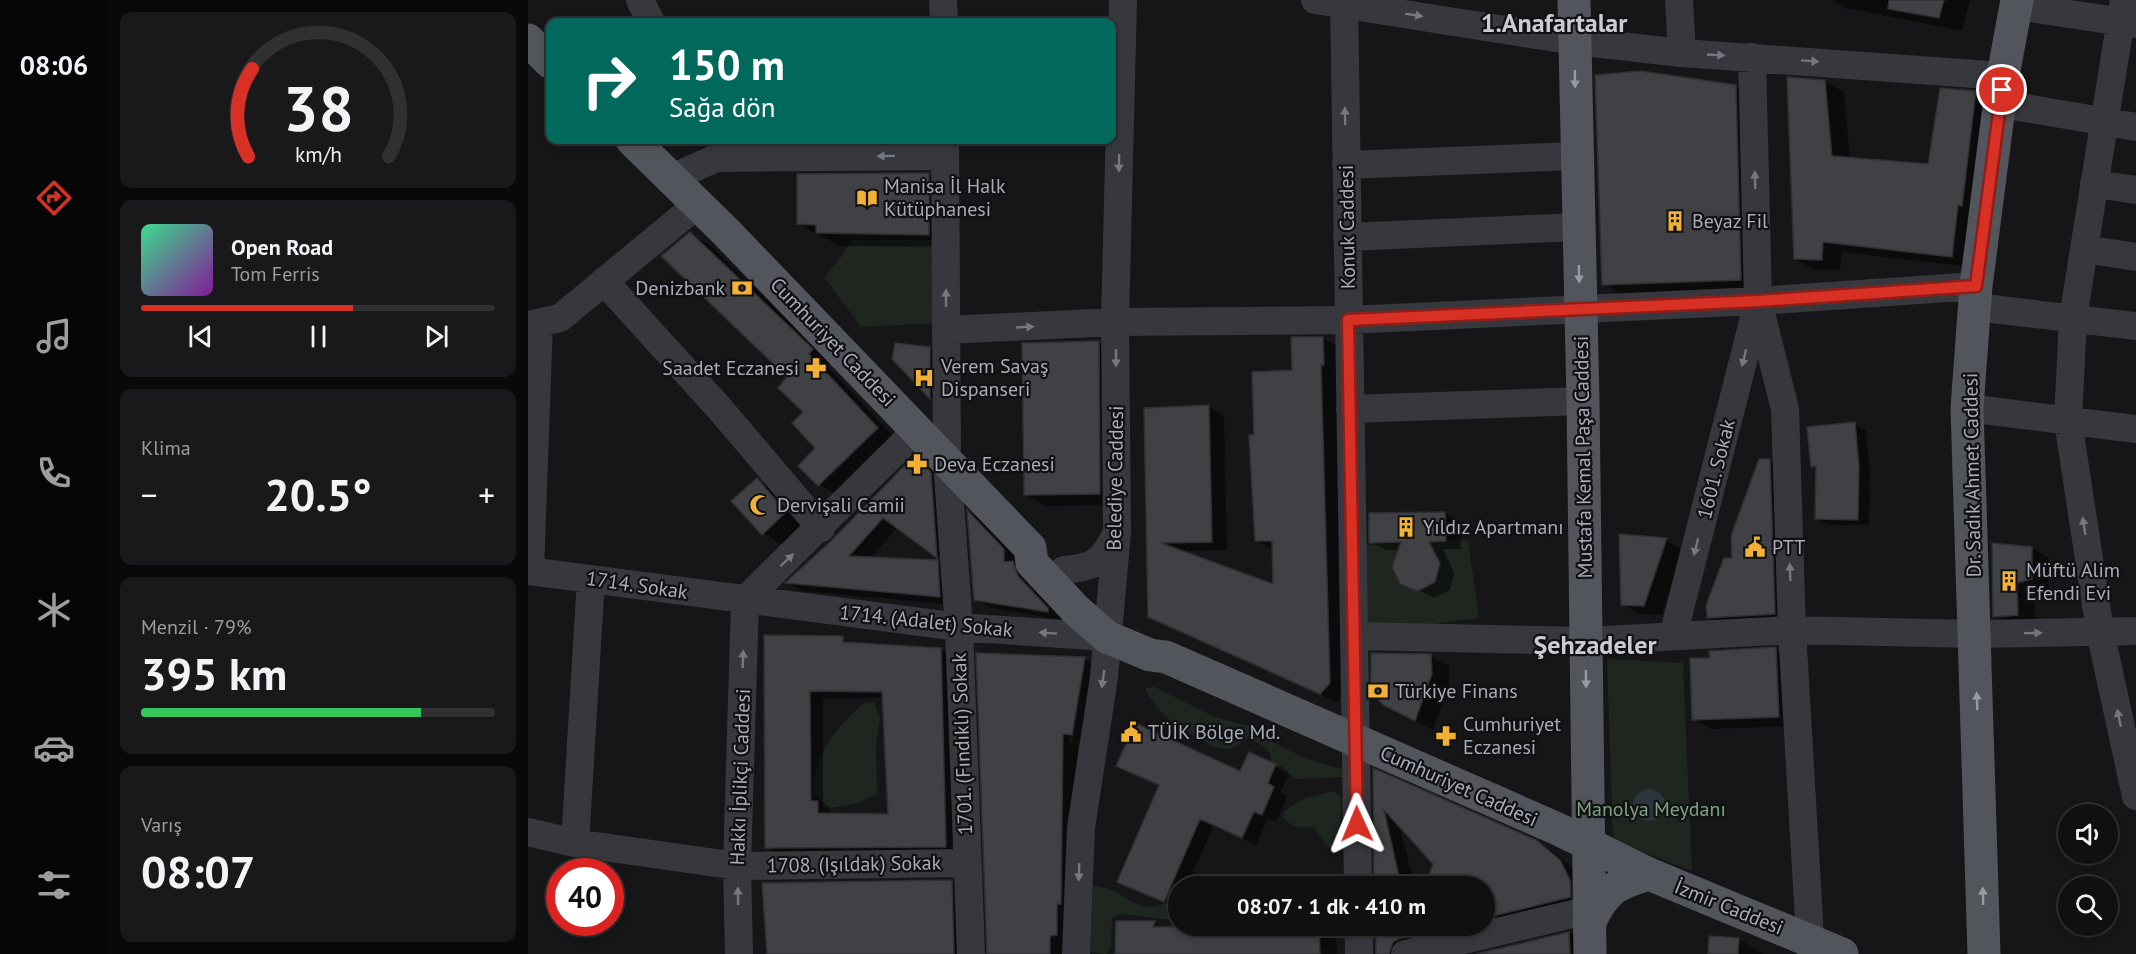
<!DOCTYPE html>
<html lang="tr">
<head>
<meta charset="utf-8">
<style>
	body { margin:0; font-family:"PT Sans",sans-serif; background:#19191b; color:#f1f3f6; height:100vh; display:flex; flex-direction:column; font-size:22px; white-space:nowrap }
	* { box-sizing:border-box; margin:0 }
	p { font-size:20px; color:#9c9d9f }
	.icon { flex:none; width:33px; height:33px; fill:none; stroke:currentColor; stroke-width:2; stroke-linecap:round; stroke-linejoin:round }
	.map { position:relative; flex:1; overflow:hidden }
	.details { display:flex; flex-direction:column; gap:12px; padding:12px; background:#09090a; width:420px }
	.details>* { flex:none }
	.banner { position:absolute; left:18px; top:18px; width:570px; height:126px; border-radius:12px; box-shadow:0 3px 9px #0003,0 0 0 2px #303032; background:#00695c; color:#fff; overflow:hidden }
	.tools { position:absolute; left:1530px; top:804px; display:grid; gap:12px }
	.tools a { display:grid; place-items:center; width:60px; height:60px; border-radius:50%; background:#101012; box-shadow:0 3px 9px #0003,0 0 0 2px #303032; font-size:30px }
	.speed { position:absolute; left:18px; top:858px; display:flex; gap:12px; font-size:30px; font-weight:700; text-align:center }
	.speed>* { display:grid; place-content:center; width:78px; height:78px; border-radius:50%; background:#101012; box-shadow:0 3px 9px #0003,0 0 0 2px #303032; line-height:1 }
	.speed .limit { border:9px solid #d22; background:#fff; color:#111 }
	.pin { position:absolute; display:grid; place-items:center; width:51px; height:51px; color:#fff; margin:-26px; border:3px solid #fff; border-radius:50%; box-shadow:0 2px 6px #0007 }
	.me { position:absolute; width:66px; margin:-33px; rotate:359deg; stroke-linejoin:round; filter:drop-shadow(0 0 4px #0008) }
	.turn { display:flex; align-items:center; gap:21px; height:126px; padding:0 24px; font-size:27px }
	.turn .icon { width:78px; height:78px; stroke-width:2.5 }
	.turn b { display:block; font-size:42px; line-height:51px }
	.big { font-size:45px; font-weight:600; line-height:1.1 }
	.details .widget { flex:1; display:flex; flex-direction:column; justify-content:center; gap:9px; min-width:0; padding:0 21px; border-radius:12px; background:#19191b }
	.details .dial { align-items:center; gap:0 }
	.dial svg { height:156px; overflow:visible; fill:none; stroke:#303032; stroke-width:7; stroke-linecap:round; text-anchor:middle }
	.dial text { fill:#f1f3f6; stroke:none }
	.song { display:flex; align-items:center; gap:18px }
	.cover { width:72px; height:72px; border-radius:9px; background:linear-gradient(135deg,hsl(150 70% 55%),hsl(290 70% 35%)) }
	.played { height:6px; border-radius:3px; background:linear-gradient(90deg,#d93025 60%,#303032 60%) }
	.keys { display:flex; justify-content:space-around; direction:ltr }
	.heat { display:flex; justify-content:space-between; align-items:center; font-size:33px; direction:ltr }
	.charge { height:9px; border-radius:4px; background:linear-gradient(90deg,#34c759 79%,#303032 0) }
	.trip { position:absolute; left:640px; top:876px; width:327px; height:60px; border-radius:30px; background:#101012; box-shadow:0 3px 9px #0003,0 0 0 2px #303032; font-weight:600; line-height:60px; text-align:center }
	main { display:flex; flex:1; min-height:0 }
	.tab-bar { display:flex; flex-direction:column; width:108px; justify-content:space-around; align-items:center; background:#060607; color:#9c9d9f }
	.tab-bar .icon { width:42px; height:42px }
	.tab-bar .selected { color:#d93025 }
	.tab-bar b { font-size:27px; color:#f1f3f6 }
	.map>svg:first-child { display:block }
</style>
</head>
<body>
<main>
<nav class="tab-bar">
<b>08:06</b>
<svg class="icon selected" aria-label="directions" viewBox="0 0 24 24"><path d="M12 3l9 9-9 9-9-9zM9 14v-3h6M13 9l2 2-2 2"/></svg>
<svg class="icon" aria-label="music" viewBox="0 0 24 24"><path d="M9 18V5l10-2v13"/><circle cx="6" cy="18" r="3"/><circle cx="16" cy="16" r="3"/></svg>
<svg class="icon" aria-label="phone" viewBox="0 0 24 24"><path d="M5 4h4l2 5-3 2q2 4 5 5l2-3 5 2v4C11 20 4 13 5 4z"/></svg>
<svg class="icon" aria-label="climate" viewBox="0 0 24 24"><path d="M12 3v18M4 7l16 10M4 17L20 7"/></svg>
<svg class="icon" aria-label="car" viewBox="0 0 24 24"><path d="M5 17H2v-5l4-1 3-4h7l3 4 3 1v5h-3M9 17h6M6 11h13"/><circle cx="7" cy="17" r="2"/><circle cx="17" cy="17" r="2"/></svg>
<svg class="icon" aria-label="filters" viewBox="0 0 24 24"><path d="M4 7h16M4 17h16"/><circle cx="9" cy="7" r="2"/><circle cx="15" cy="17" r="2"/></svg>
</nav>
<section class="details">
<div class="widget dial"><svg viewBox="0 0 100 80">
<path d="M14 69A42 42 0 1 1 86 69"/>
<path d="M14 69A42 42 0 0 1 16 24" stroke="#d93025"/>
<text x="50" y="56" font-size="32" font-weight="700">38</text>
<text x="50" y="72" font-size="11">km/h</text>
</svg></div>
<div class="widget">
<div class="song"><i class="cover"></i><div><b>Open Road</b><p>Tom Ferris</p></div></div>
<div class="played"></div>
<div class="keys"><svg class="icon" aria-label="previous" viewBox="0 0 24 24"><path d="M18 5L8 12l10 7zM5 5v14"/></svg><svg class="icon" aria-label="pause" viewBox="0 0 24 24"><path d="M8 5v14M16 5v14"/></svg><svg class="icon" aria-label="next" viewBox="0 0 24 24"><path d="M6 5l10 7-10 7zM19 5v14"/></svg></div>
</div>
<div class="widget"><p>Klima</p>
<div class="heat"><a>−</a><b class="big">20.5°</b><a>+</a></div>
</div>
<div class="widget"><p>Menzil · 79%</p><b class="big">395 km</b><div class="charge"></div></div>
<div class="widget"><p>Varış</p><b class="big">08:07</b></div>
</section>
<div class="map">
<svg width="1608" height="954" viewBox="0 0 1608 954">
	<rect width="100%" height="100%" fill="#161618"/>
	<!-- green -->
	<path fill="#1e261f" d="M323,240h87l3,83 -80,4 -37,-50 17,-20z
		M940,540l11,78 -115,15v-88z
		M1079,659l76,4 9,208 -79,-31z
		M627,687l60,30 34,9 16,12 42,21 37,11 -1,7 -47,2 -15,-13h-10c3,-17 -10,-21 -23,-28 -8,6 -15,12 -26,11 -7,-1 -15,-6 -22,-10 -24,-12 -43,-26 -55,-51z
		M338,702l9,1 5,17 -4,24 1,50 -21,10 -26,4 -17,-15c-1,-35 25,-70 53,-91z
		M806,791l7,7 -1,45 -6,5 -6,-1 -15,-20h-19l-11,-9 1,-7 21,-13z
		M565,886c24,-1 39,25 64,20 8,-2 14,-7 22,-11v26l-57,-7 -10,3 -1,29 -4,8 -17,-2z"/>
	<!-- water -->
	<path fill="#2c353c" d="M1105 805a16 16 0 1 1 32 0a16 16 0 1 1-32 0Z"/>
	<!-- shadow -->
	<path fill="#0007" fill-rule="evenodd" d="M1303,0h139l-8,31 -117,-23z
		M1297,81l19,11 6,67 79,7 47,-74 19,11 -24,164 -129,-15 -2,18h-25l-20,-11z
		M1208,86l17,10 5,194 -137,4 -17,-10z
		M400,174l23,13 1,60 -112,-1 -42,-22z
		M162,234l20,11 121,116 -4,5 70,74 -58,56 -20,-11 -2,-37 -12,-36 -16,-35z
		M795,338l16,9 7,346 -9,9 -188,-86 -3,-207 63,-2 15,9 3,134 -48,1 95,35 -1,-36 -16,-10 -1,-103 38,-65z
		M570,342l20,12 1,151 -74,1 -20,-12z
		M401,348l12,7v48l-10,-6 -38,-38z
		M1327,424l11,7 4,42 -1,52h-41l-12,-7 1,-50 -5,-2z
		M387,457l15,9 16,16 6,82 -54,-37 -29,32 68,2 15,9 3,35 -153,-14 -14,-8z
		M1242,460l23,13 5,154 -66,3 -24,-13 26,-58z
		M229,480l23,13 28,33 -22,21 -23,-14z
		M441,512l14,8 37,39 43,61 -72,-12 -16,-9z
		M917,513l15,9 1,27h-18l11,24 -4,17 -16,8 -33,-16 -1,-32h-14l-15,-8z
		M1138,540l17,10 -21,65 -22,-1 -18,-10z
		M1504,548l17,10v31l-15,3 1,32 -23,2 -17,-10z
		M237,637l77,1 11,6 87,5 13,7 5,197 -179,2 -13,-8zM295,698h61l6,117h-60v-5l-7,-4z
		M1248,649l18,10 2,67 -85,3 -17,-10 17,-60v-7z
		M450,654l106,5 15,8 -12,76 -9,-2 -2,171h-5l1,31h-7v11h-76zM554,664h3l-13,79h-3z
		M903,656l18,10v19l-16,45 -49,-26z
		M722,754l39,20 -8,18 6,4 -11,26 -8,-4 -12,27 -42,-20 -27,61h-8l-1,23 -59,-27 41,-96 -42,-21 123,8z
		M846,771l177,79 24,20 10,36 -177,48h-31v-28h108v-40h-109zM872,826l35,37 -8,23h-13z
		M423,881l16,9 3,64h-202z
		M589,922l38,1 9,5 167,-2 5,3 1,25h-220z
		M1041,933l15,9v12h-102z
		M1211,939l25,15h-54z"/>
	<!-- building -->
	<path fill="#404145" stroke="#303034" stroke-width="1.5" fill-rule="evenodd" d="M1361,0h55l-5,18 -51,-9z
		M1113,71l95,14 5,195 -139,5 -7,-210z
		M1259,77l38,3 7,76 96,8 12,-76 36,3 -14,115 -4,-1 -6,52 -129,-15 -1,18 -28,-1z
		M401,173v62l-113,-2v-8l-19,-1v-50z
		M162,232l123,117 -4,5 69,74 -60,58 -20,-20 17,-18 -23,-25 11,-11 -25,-24 9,-11 -126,-121z
		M763,337h32l1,28h-3l9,318 -10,11 -172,-77 -4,-209 65,-3 3,137 -51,1 112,41 -1,-43h-17l-6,-106h5l-2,-63 40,-2z
		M571,341l1,153 -76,1 -2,-152z
		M367,343l35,4v52l-38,-40z
		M1327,422l4,44 -1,54 -43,-1 1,-53 -5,1 -4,-40z
		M387,455l16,17 6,86 -54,-40 -34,38 89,4 2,37 -155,-14 47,-43z
		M1231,459h11l5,155 -68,4 -1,-13 18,-47h8l-1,-22z
		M229,478l29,34 -24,23 -31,-34z
		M439,510l37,39v13l9,-1 5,15 30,32v4l-74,-12z
		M917,512l1,29 -17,1 11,21 -5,19 -17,9 -18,-7 -8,-17 9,-25 -32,1v-30z
		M1091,534l48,4 -23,68 -23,-1z
		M1464,543l40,4v32l-15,4 1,32 -25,2z
		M236,635l79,1v6l98,6 5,199 -181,1zM282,691l72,1 6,122 -70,-1v-12h-7z
		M1248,647l3,70 -87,3 -2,-62h20l-1,-7z
		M448,653l109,4 -13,78 -9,-1 -2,170h-4v31l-7,1v18h-63z
		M843,653l60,1 1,20 -17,47 -32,-16 -12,-13z
		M607,723l105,48 9,-19 27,12 -8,19 6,4 -12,28 -8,-3 -12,26 -42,-19 -36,83 -47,-20 42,-97 -43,-19z
		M845,768l163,72 24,20 10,20 1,17 -86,21v-32h-22l-34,-11 4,-11 -49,-54 17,76h-27z
		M424,880l2,74h-187l-5,-71z
		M588,921h39l-2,6 166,-1 1,28h-205z
		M848,926h-1h78l-52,12 -8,4 -4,12h-13z
		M1041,932l1,22h-94z
		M1181,936l30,2 -1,16h-30z"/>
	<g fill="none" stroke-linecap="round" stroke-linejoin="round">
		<!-- minor -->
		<path stroke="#37383d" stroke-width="28" d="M112,0l11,22
			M415,0l1,22
			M787,0l260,41 107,12 321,23
			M816,0l14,886
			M1151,0l3,53
			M1596,0l-51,318 -5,103 32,210 36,165
			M1488,6l120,18
			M1224,57l6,244 27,108 7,221 19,324
			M1474,104l134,23
			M417,140l2,322 12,165 12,327
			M818,165l231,-9
			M144,178l44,-20 228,-2
			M1566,184l42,6
			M819,237l231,-10
			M1556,249l52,8
			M76,281l116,128 101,119
			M1447,307l161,19
			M0,325l32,-7 138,-114
			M418,330l169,-8 233,-2 410,-19 218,-15
			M1439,408l169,21
			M822,409l233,-8
			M536,570c32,-3 38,-8 52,-36
			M0,571l431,56 148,10
			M2,571l9,-248
			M217,600l172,-170
			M828,636l230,5 206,-11 183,4 161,-3
			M1145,636l84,-330
			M0,832l47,11 162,23 229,-3
			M47,843l16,-264
			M831,926v28
			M211,954l-2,-88 8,-266
			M548,954l5,-126 23,-151 13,-145 -2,-210 8,-322
			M877,954l184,-44"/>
		<!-- major -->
		<path stroke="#53555c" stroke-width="33" d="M1046,0l9,401 7,553
			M0,40l22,22
			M104,140l94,92 304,316 2,15 44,47 31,27 43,18 16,2 394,173 89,44 193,80
			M1061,924c15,-34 26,-40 60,-50
			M1456,954l-17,-546 9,-122 27,-210 14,-76"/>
	</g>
	<!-- one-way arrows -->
	<defs><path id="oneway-solid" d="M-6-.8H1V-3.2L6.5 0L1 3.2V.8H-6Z" transform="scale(1.5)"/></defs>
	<g fill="#757881">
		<use href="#oneway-solid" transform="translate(886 15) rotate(9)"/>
		<use href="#oneway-solid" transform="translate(1188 55) rotate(3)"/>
		<use href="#oneway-solid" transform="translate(1282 61) rotate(4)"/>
		<use href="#oneway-solid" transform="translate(817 116) rotate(-91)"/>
		<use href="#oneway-solid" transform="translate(358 156) rotate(179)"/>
		<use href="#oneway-solid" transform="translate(591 163) rotate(91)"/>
		<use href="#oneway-solid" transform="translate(1227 180) rotate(-92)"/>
		<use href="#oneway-solid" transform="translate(418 298) rotate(-90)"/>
		<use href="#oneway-solid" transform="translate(497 327) rotate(-3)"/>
		<use href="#oneway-solid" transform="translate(588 358) rotate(90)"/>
		<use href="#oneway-solid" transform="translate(1216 358) rotate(104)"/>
		<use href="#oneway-solid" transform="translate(1556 526) rotate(-99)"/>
		<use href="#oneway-solid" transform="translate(1168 547) rotate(104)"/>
		<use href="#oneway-solid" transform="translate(259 560) rotate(-44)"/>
		<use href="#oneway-solid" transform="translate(1262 572) rotate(-92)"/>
		<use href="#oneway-solid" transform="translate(520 633) rotate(-176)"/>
		<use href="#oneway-solid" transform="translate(1505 633) rotate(-1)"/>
		<use href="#oneway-solid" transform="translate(215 659) rotate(-88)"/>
		<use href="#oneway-solid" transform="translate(575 679) rotate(98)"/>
		<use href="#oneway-solid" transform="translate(1591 718) rotate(-102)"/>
		<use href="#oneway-solid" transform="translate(551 872) rotate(92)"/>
		<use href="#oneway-solid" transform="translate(210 896) rotate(-91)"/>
	</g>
	<g fill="#979ba6">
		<use href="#oneway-solid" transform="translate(1047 79) rotate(89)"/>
		<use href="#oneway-solid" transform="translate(1051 274) rotate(89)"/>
		<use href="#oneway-solid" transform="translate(1058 679) rotate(89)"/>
		<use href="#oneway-solid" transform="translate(1449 701) rotate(-92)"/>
		<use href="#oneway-solid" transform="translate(1455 896) rotate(-92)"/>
	</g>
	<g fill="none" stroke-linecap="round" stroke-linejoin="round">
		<!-- route casing -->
		<g stroke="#8d1f18" stroke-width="15">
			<path id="route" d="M829,824l-9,-504 410,-19 218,-15 26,-196"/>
		</g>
		<!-- route -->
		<use href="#route" stroke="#d93025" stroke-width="10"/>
	</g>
	<!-- icons -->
	<defs>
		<g id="library-bare" transform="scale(1.62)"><path d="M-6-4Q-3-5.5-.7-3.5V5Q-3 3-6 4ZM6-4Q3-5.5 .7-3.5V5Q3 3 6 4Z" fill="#f2b134" stroke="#111113" stroke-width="2.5" paint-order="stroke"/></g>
		<g id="building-bare" transform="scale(1.62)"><path d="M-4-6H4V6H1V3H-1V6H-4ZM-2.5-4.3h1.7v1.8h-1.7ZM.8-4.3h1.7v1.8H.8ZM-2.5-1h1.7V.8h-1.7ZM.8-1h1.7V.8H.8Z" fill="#f2b134" stroke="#111113" stroke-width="2.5" paint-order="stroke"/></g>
		<g id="bank-bare" transform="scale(1.62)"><path d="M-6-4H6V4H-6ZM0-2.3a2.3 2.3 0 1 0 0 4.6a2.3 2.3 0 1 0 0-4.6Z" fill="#f2b134" stroke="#111113" stroke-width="2.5" paint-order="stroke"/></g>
		<g id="pharmacy-bare" transform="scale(1.62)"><path d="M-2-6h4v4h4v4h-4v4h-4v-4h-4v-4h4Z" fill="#f2b134" stroke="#111113" stroke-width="2.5" paint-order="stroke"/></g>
		<g id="hospital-bare" transform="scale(1.62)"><path d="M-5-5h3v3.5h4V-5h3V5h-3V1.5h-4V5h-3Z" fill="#f2b134" stroke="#111113" stroke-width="2.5" paint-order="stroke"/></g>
		<g id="mosque-bare" transform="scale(1.62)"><path d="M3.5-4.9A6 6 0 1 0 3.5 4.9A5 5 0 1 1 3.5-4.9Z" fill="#f2b134" stroke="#111113" stroke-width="2.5" paint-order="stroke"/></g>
		<g id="civic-bare" transform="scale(1.62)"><path d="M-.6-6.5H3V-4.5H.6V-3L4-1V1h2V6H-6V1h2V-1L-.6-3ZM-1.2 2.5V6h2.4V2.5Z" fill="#f2b134" stroke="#111113" stroke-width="2.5" paint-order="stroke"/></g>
	</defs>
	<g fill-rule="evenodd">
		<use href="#library-bare" x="339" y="198"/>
		<use href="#building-bare" x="1147" y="221"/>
		<use href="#bank-bare" x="214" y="288"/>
		<use href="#pharmacy-bare" x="288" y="368"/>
		<use href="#hospital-bare" x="396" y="378"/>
		<use href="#pharmacy-bare" x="389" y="464"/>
		<use href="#mosque-bare" x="232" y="505"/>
		<use href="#building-bare" x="878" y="527"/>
		<use href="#civic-bare" x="1227" y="547"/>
		<use href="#building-bare" x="1481" y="581"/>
		<use href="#bank-bare" x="850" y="691"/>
		<use href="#civic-bare" x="603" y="732"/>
		<use href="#pharmacy-bare" x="918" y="736"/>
	</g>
	<g text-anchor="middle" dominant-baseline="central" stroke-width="4.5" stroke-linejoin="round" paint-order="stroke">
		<!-- poi labels -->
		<g font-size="20" fill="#a8adb8" stroke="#111113" text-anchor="start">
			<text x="356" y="186">Manisa İl Halk<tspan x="356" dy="23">Kütüphanesi</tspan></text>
			<text x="1164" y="221">Beyaz Fil</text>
			<text x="197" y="288" text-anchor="end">Denizbank</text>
			<text x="413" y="366">Verem Savaş<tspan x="413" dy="23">Dispanseri</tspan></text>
			<text x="271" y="368" text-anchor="end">Saadet Eczanesi</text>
			<text x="406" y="464">Deva Eczanesi</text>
			<text x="249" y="505">Dervişali Camii</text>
			<text x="895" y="527">Yıldız Apartmanı</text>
			<text x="1244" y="547">PTT</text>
			<text x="1498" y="570">Müftü Alim<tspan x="1498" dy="23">Efendi Evi</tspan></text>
			<text x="867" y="691">Türkiye Finans</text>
			<text x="935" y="724">Cumhuriyet<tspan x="935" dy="23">Eczanesi</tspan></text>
			<text x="620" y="732">TÜİK Bölge Md.</text>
		</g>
		<!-- street labels -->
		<g font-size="20" fill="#a8adb8" stroke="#111113">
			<text transform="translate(819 227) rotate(-91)">Konuk Caddesi</text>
			<text transform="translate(305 342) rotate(46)">Cumhuriyet Caddesi</text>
			<text transform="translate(1055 457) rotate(-91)">Mustafa Kemal Paşa Caddesi</text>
			<text transform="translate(1188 469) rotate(-76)">1601. Sokak</text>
			<text transform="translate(1444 475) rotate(-91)">Dr. Sadık Ahmet Caddesi</text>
			<text transform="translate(587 478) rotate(-89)">Belediye Caddesi</text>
			<text transform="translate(109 585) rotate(8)">1714. Sokak</text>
			<text transform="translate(398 621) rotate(6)">1714. (Adalet) Sokak</text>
			<text transform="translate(434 744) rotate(-92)">1701. (Fındıklı) Sokak</text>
			<text transform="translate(212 777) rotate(-88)">Hakkı İplikçi Caddesi</text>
			<text transform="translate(931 786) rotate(24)">Cumhuriyet Caddesi</text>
			<text transform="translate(326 864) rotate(-1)">1708. (Işıldak) Sokak</text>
			<text transform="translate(1201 907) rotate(22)">İzmir Caddesi</text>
		</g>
		<!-- park labels -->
		<g font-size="20" fill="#7fa381" stroke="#111113">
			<text x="1123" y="809">Manolya Meydanı</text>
		</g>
		<!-- district labels -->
		<g font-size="26" font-weight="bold" fill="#c9ccd4" stroke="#111113">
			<text x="1026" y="22">1.Anafartalar</text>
			<text x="1067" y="644">Şehzadeler</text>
		</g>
	</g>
</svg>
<div class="tools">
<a><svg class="icon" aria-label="sound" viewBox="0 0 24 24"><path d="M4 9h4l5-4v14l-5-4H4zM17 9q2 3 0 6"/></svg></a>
<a><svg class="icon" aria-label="search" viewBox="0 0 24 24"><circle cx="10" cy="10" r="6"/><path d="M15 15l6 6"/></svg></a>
</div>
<div class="speed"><div class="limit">40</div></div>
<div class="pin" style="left:1474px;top:90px;background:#d93025"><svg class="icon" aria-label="arrive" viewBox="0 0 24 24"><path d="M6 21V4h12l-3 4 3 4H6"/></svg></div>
<svg class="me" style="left:829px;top:824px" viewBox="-20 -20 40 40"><path d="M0-17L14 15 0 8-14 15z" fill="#d93025" stroke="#fff" stroke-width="4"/></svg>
<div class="trip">08:07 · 1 dk · 410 m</div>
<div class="banner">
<div class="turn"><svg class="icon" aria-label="right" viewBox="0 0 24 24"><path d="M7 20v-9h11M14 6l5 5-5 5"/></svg><div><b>150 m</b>Sağa dön</div></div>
</div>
</div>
</main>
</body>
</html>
